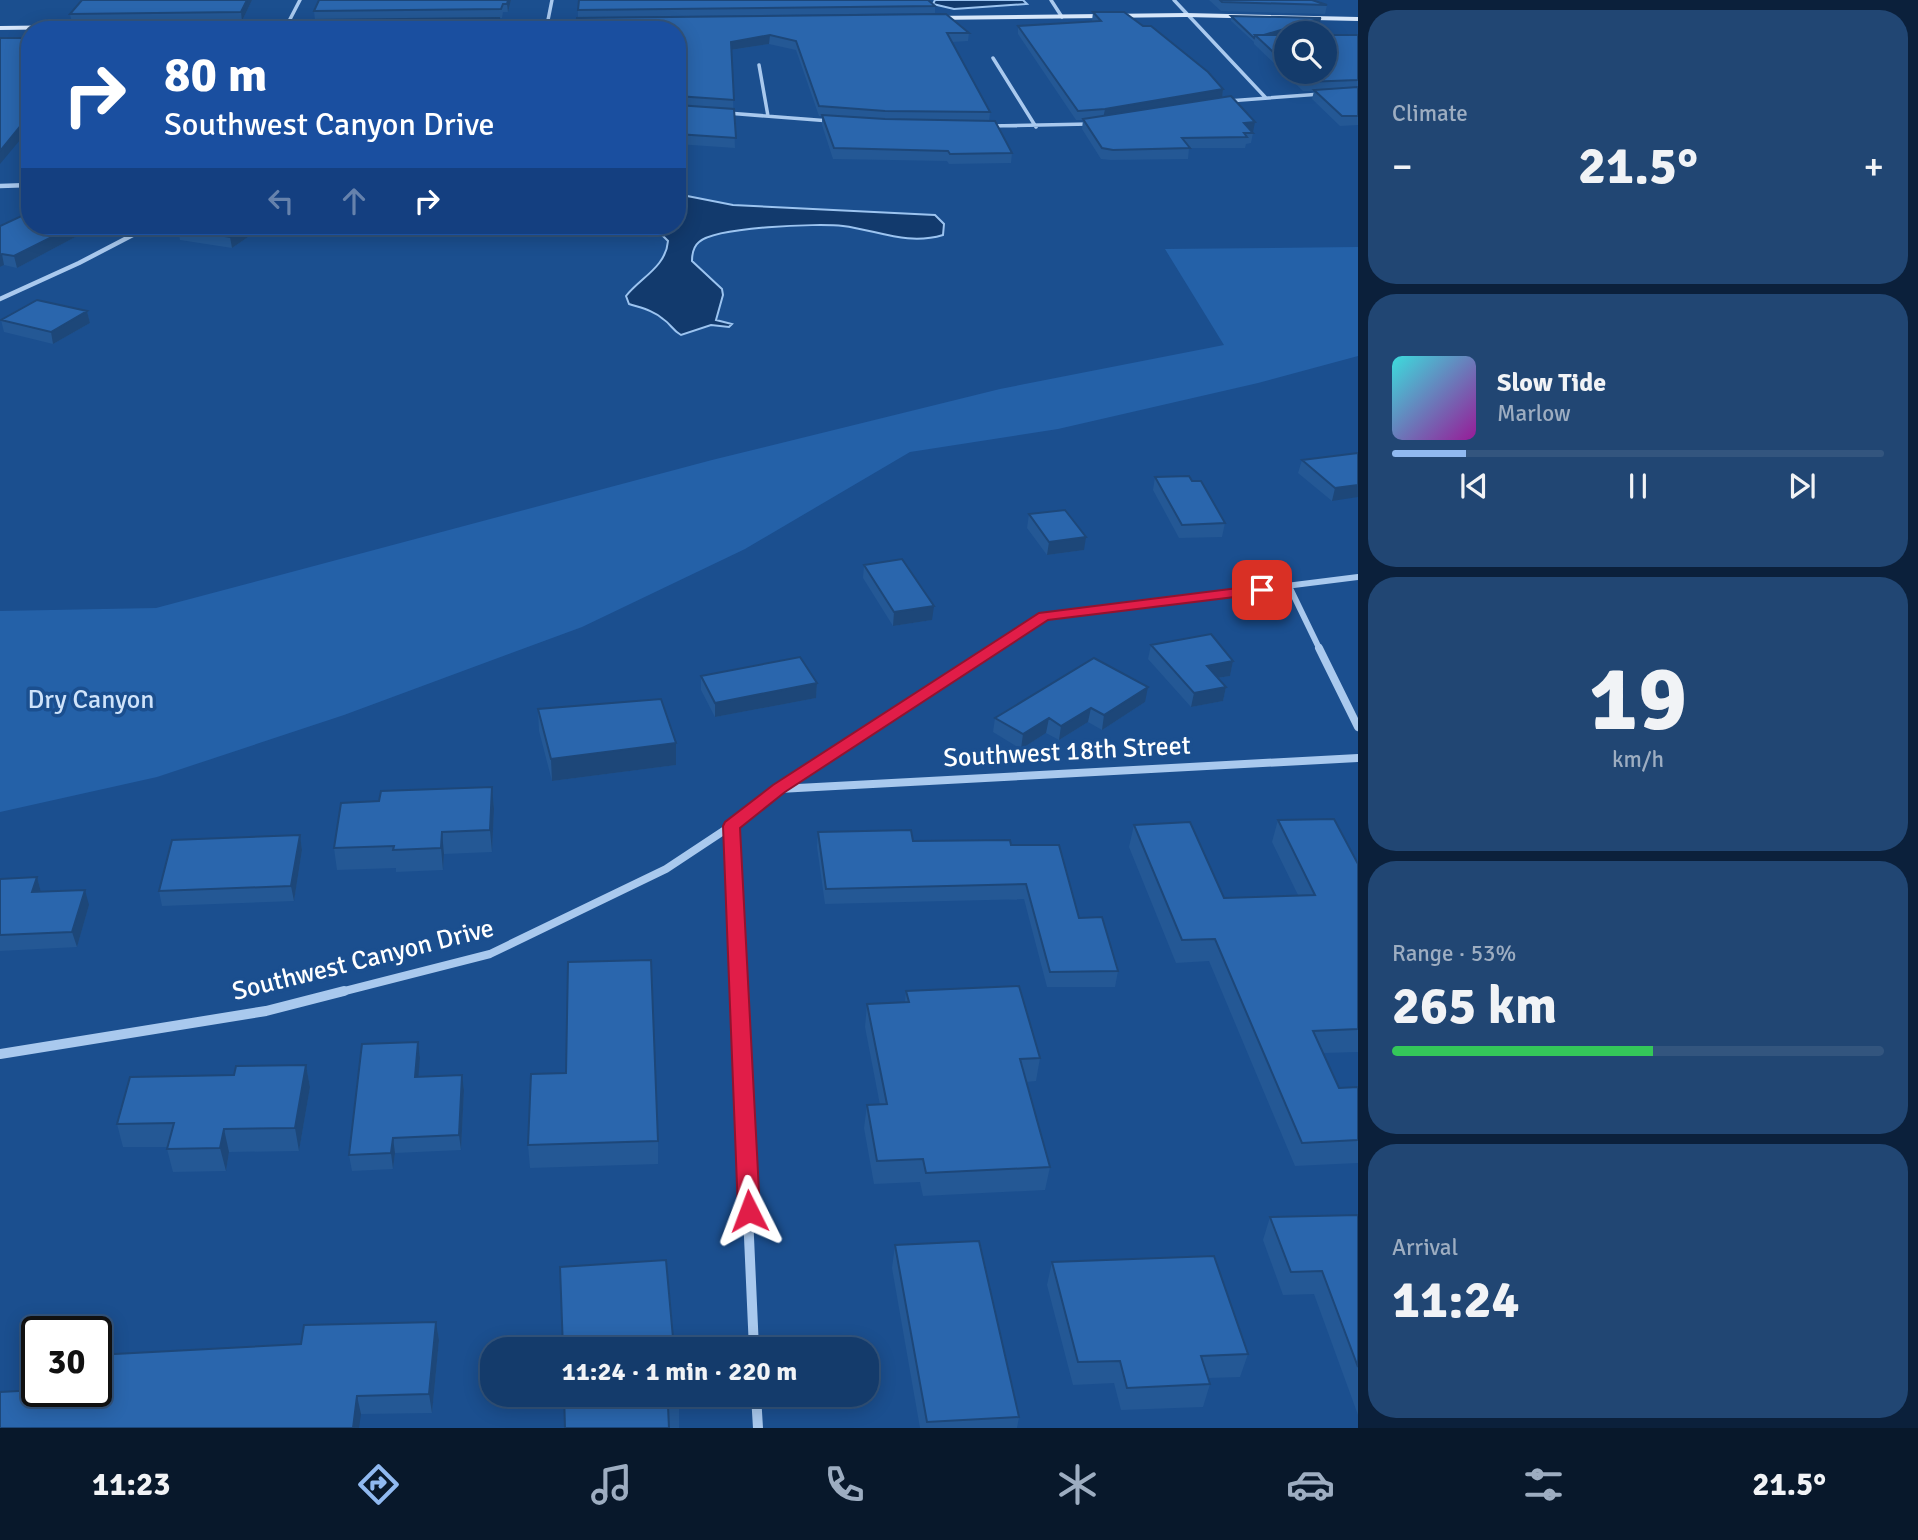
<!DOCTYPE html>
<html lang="en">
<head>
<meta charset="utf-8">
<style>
	body { margin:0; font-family:Signika,sans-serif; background:#214673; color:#f1f3f6; height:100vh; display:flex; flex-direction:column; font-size:26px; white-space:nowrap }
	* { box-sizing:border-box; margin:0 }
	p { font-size:23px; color:#9dadc1 }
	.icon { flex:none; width:38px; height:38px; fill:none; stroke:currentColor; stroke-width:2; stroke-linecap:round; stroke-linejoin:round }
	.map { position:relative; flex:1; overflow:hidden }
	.side { display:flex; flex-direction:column; gap:10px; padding:10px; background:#0b203b; width:560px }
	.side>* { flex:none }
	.guide { position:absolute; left:21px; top:21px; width:665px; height:214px; border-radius:28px; box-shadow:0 4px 18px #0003,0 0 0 2px #33557e; background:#1a4fa0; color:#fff; overflow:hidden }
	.controls { position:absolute; left:1274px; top:21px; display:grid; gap:14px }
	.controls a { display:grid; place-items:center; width:63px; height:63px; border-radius:50%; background:#143b6b; box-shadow:0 4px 18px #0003,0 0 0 2px #33557e; font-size:35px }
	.speed { position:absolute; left:21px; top:1316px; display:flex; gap:14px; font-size:35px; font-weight:700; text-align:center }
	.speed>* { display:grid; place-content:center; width:91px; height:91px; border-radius:50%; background:#143b6b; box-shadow:0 4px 18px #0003,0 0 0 2px #33557e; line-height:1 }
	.speed .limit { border:4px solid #111; border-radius:10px; background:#fff; color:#111 }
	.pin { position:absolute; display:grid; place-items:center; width:60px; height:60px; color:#fff; margin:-30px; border-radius:14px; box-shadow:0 4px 10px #0006 }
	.me { position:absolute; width:77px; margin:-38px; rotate:357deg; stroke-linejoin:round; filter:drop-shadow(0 0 5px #0008) }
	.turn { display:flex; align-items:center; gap:24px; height:147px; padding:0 28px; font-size:32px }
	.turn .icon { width:91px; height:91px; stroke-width:2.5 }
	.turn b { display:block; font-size:49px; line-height:60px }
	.lanes { display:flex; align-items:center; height:66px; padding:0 28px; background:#0003; justify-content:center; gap:35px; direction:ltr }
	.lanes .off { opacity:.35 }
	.big { font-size:52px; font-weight:700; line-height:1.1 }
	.side .tile { flex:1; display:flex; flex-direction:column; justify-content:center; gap:10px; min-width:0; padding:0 24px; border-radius:28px; background:#214673 }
	.side .dial { align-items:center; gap:0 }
	.dial b { font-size:91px; line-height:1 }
	.song { display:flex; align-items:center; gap:21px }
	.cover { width:84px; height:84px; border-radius:10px; background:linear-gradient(135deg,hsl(180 70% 55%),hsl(300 70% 35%)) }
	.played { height:7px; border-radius:4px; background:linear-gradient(90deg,#90b9f0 15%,#33557e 15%) }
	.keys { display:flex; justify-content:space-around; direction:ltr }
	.heat { display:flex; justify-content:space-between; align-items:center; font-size:38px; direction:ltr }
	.charge { height:10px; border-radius:5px; background:linear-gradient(90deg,#34c759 53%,#33557e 0) }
	.trip { position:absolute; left:480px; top:1337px; width:399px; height:70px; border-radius:28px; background:#143b6b; box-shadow:0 4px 18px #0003,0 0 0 2px #33557e; font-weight:700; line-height:70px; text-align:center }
	.dock { display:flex; height:112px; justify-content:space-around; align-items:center; background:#08182b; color:#9dadc1 }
	.dock .icon { width:49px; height:49px }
	.dock .active { color:#90b9f0 }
	.dock b { font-size:32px; color:#f1f3f6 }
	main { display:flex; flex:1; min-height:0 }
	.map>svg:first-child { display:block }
</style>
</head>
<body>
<main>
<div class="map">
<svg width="1358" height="1428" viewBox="0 0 1358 1428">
	<rect width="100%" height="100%" fill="#1b4f8f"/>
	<!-- green -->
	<path fill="#2461a8" d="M1358,247v109l-100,27 -200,46 -148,23 -165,97 -163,78 -238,88 -187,62 -157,35v-201l156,-3 556,-148 288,-71 224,-44 -59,-96z"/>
	<!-- water -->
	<path fill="#123a6d" stroke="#9cc4f0" stroke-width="2" d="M935,0h88l4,4 -73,5 -21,-5z
		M677,194l56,11 202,10 9,9 -1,11c-36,11 -66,-5 -100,-9 -25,-3 -127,1 -144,16 -6,5 -7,12 -7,19l30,28 1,6 -7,25 16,4 -3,3 -18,-2 -30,10c-9,-5 -10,-11 -18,-16 -10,-9 -22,-11 -34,-15l-3,-8c14,-18 40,-29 42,-55l-11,-11 -12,-4h32z"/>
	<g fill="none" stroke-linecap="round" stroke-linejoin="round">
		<!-- street-far4 -->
		<path stroke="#a9c9ee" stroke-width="3.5" d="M1051,0l11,17
			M1174,0l91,97
			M287,25l13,-25
			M546,30l6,-30
			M993,58l43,69
			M759,65l9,51
			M1228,101l93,-7
			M727,113l103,8
			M989,126l100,-2"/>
		<!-- street-far3 -->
		<path stroke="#a9c9ee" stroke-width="4.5" d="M0,186l30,-1
			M0,299l79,-36 71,-37"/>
		<!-- street-far2 -->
		<path stroke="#a9c9ee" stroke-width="6" d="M1289,586l31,64
			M992,650l52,-34 314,-39"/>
		<!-- street-far1 -->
		<path stroke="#a9c9ee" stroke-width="8" d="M1319,648l39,79
			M779,789l579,-31
			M731,826l7,167
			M337,993l153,-39 176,-85 65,-43 48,-37 216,-141"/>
		<!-- street -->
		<path stroke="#a9c9ee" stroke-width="10" d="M738,991l16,358
			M0,1054l266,-43 78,-20
			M756,1395l2,33"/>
		<!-- secondary -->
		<path fill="#d6e6fa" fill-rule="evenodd" d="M1186,13l172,4v4l-172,-4 -254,3 -3,-2 3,-2z
			M594,19l2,3 -115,3 -3,-2 3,-2z
			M328,22l2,3 -101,2 -3,-2 3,-2z
			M0,26l76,-1 3,2 -3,2 -76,1z"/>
	</g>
	<!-- wall -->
	<path fill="#245895" d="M82,0h170l-10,21 -170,2 -2,-9z
		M511,0l-3,12h-5l-1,6 -187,2 -1,-9z
		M1209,0h103l15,5 -2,9 -104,-3z
		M935,6v7l-357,4v-7z
		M1093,12l130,77 -1,9 31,35 -2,10 -5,1 -1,4h-56l-1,11 -77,1 -10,-1 -19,-30 1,-9h-7l-58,-86v-8l75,-4 -1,-1z
		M1231,16l90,2 -1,5 -42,12h8v37h39l33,-37v90l-18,1 -28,-27 2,-8h-11l-49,-47v-2l-23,-21z
		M677,30l292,3 -1,8 -16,1 38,70 -1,9 23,32 -1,10 -62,1 -2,-3 -114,-2 -11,-34v-9h-3l-23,-66 -27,-6 -38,6 4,98 -58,-4z
		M0,226h96l-79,42 -13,-3 -4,2z
		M264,226l-32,22 -52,-8 -2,-12z
		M87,311l3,12 -37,21 -49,-12 -3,-12z
		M1358,453l-26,48 -34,-28 4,-13z
		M1155,477l37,4 33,42 -3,14 -43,1 -26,-48z
		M1029,514l55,36 -37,5 -20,-27z
		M864,565l68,55 -39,6 -30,-48z
		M1151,645l82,16 -3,15 -12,2 8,9 -3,14 -32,6 -43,-48z
		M701,676l116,7 -1,15 -101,19 -14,-27z
		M1145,702l-43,28 -14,-8 -29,18 -13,-7 -25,16 -28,-17 2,-14z
		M538,709l138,34v22l-124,16 -13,-50z
		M492,787l2,22 -2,43 -48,2 -1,16 -47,2v-4l-59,2 -3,-22 45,-47z
		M1278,820l80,44v188l-35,1 16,35 19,-1v76l-63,3 -86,-205 -33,2 -47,-116 5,-22 90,73 74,-3 -26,-53z
		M818,832l95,9 98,4 68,73 39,53 -3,16h-68l-23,-88 -199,5 -8,-57z
		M300,835l2,15 -8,51 -132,5 -3,-15z
		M37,877l4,15 48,13 -12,42 -77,4v-72z
		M906,991l134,67 -4,23 -10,1 24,85 -5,23 -122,6 -3,-14 -46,2 -10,-56 3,-23h13l-15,-78 2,-23 38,-2z
		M418,1042l2,16 -2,19 44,-2 2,15 -3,60 -66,3 -2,16 -41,2 -3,-16z
		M306,1065l4,22 -11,64 -70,1 -3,19 -53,1 -6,-23 1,-2h-45l-6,-23 117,-49z
		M658,1141v23l-128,4 -2,-23z
		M1358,1215v200l-44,-121 -31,1 -20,-55 7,-23z
		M895,1245l124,172 -2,11h-97l-28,-160z
		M1052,1262l196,92 -8,23 -32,1 2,6 -7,23 -82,3 -7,-27 -41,2 -26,-100z
		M436,1322l3,18 -7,73 -71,1 -324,-23 264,-47z
		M564,1395l115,10v23h-114z"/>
	<!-- shaded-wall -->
	<path fill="#1d4779" d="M247,0h5l-10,21 -1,-9z
		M508,0h3l-3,12 -1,-8z
		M1321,18l-1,5 -59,17 -4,-3z
		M770,35l-1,9 -39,6 1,-8z
		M1223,89l-1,10 -119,20 2,-10z
		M30,108v13l-2,2 2,5 -30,36v-13l22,-33z
		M1255,122l-2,10 -9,-9z
		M74,226h22l-79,42 -3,-12z
		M246,226h18l-32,22 -2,-11z
		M2,254l2,11 -4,2v-12z
		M87,311l3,12 -37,21 -2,-12z
		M1358,485v12l-26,4 3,-13z
		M1086,537l-2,13 -37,5 2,-13z
		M934,606l-2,14 -39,6 1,-14z
		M1233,661l-3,15 -26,4 3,-14z
		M817,683l-1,15 -101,19v-14z
		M1148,687l-3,15 -43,28 2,-15z
		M1226,687l-3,14 -32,6 3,-14z
		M1091,708l-3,14 -29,18 2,-14z
		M1049,718l-3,15 -25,16 2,-15z
		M676,743v22l-124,16 -1,-22z
		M492,787l2,22 -2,43 -2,-22z
		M442,832l2,22 -1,16 -2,-22z
		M300,835l2,15 -8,51 -3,-15z
		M37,877l4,15h-9z
		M85,890l4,15 -12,42 -5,-15z
		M418,1042l2,16 -3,35 -2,-16z
		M306,1065l4,22 -11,64 -4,-23z
		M462,1075l2,15 -3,60 -2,-15z
		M224,1129l5,23 -3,19 -6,-23z
		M393,1138l2,15 -2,16 -2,-16z
		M436,1322l3,18 -7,73 -3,-19z
		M357,1396l4,18 -2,14h-6z"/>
	<!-- building -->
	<path fill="#2a66ad" stroke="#1d4779" stroke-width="2" d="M82,0h165l-6,12 -171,2z
		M319,0h189l-1,4h-4l-2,5 -187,2z
		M579,0h349l7,6 -357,4z
		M1220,0h92l15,5 -105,-3z
		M1093,12h31l19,14h8l57,46 15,17 -118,20 -27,2 -60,-85 83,-5z
		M946,14l23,19h-22l43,79 -105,-1 -66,-5 -23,-65 -26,-6 -39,7 3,58 -57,-4v-66h-101l1,-12z
		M1231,16l90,2 -57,17h-9l-1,3z
		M499,18l-2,12 -191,-1 4,-9z
		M236,21l21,9h-200l6,-7z
		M1255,35h31v29z
		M1325,35h33v45l-53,2 -11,-10h31z
		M0,38h30v70l-8,10h5l-27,33z
		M1358,87v29h-16l-28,-26z
		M1231,96l24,26 -11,1 9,10h-9l3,4 -65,1 8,10 -77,2 -11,-2 -19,-29z
		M677,105l57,4 2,29 -59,-4z
		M822,115l63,4 110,2 17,32 -62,1 -2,-3 -114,-3z
		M30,212v14h44l-60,30 -12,-2 -2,1v-29z
		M183,226h63l-16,11 -52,-9z
		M37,300l50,11 -36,21 -50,-12z
		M1358,453v32l-23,3 -33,-28z
		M1189,476l3,5h9l24,42 -43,2 -27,-48z
		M1065,510l21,27 -37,5 -20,-28z
		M902,559l32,47 -40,6 -30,-47z
		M1211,634l22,27 -26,5 19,21 -32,6 -43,-48z
		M800,657l17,26 -102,20 -14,-27z
		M1094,658l54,29 -44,28 -13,-7 -30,18 -12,-8 -26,16 -28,-16z
		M661,699l15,44 -125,16 -13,-50z
		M492,787l-2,43 -48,2 -1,16 -48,2 1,-4 -60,2 7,-45 38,-2 2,-10z
		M1334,819l24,45v165l-45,2 26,57 19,-1v53l-56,3 -87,-204 -33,1 -48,-115 56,-3 34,76 91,-3 -37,-75z
		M911,830l2,11 97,-1 1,5h48l20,73 23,-1 16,54 -68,1 -24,-88 -200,5 -8,-57z
		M300,835l-9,51 -132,5 13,-51z
		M37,877l-5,15 53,-2 -13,42 -72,3v-56z
		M651,960l7,181 -130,4 3,-71 35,-1 2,-111z
		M1019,986l21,72 -20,1 30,108 -124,6 -3,-14 -46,2 -10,-56 20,-1 -20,-100 42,-2 -3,-11z
		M418,1042l-3,35 47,-2 -3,60 -66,3 -2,15 -42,2 13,-111z
		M306,1065l-11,63 -71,1 -4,19 -53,1 7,-26 -57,1 13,-47 104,-2 2,-9z
		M1358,1215v152l-36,-96 -31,1 -21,-55z
		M979,1241l40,176 -92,5 -32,-177z
		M1214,1256l34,98 -47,2 9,28 -83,4 -7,-27 -42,1 -26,-100z
		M666,1260l8,89h-111l-3,-82z
		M436,1322l-7,72 -72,2 -4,32h-353v-36l37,-2v1h59v-36l205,-11 3,-19z
		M564,1395h114l1,10 -11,1 1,22h-104z"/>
	<!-- route -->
	<path fill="#e11d48" stroke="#92132f" stroke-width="2" d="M1262,585l5,2 2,3 -2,3 -219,27 -263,172 -45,36 20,383 -3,6 -8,3 -8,-3 -3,-6 -15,-385 2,-4 48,-37 266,-172z"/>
	<g text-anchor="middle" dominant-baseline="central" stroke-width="7" stroke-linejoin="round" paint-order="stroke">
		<!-- park labels -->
		<g font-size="26" fill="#cfe3fa" stroke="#1b4f8f">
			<text x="91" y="700">Dry Canyon</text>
		</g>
		<!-- street labels -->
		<g font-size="26" fill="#fff" stroke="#1b4f8f">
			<text transform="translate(1067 752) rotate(-3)">Southwest 18th Street</text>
			<text transform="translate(363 960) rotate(-14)">Southwest Canyon Drive</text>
		</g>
	</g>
</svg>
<div class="controls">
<a><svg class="icon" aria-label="search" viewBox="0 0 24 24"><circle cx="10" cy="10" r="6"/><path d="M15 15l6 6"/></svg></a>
</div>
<div class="speed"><div class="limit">30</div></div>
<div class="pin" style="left:1262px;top:590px;background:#d93025"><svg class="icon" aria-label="arrive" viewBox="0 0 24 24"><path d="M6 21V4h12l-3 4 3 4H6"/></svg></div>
<svg class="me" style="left:749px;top:1211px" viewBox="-20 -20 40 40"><path d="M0-17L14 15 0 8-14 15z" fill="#e11d48" stroke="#fff" stroke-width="4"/></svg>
<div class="trip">11:24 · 1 min · 220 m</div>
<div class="guide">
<div class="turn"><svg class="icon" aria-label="right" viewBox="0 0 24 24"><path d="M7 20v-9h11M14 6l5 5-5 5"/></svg><div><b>80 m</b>Southwest Canyon Drive</div></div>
<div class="lanes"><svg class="icon off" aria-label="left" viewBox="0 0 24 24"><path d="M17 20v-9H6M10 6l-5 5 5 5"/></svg><svg class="icon off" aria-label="ahead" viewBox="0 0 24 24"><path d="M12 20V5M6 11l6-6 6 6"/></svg><svg class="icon" aria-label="right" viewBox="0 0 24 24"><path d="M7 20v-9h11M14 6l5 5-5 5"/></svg></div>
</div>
</div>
<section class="side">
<div class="tile"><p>Climate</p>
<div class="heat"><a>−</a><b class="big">21.5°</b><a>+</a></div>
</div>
<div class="tile">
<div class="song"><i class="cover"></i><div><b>Slow Tide</b><p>Marlow</p></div></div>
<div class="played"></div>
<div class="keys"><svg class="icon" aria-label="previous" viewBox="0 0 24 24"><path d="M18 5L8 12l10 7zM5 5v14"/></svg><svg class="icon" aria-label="pause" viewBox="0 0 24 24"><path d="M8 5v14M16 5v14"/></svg><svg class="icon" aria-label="next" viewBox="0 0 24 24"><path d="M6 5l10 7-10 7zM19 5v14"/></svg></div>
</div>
<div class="tile dial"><b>19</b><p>km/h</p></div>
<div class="tile"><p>Range · 53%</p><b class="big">265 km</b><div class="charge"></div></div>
<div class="tile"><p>Arrival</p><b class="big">11:24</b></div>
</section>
</main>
<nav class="dock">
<b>11:23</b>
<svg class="icon active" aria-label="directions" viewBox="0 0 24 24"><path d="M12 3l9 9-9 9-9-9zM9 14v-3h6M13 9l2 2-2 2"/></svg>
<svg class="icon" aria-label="music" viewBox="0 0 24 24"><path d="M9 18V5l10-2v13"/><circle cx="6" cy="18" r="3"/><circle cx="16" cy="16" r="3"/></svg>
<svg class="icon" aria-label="phone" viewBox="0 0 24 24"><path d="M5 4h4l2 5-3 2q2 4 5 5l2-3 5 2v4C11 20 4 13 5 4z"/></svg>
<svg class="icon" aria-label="climate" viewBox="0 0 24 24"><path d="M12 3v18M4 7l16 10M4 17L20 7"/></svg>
<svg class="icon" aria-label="car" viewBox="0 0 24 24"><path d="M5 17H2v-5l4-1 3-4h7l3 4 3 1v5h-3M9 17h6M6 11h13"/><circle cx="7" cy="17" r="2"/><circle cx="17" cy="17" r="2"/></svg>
<svg class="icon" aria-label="filters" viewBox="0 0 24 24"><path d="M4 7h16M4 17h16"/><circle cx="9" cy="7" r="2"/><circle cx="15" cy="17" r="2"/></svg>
<b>21.5°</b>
</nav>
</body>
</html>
